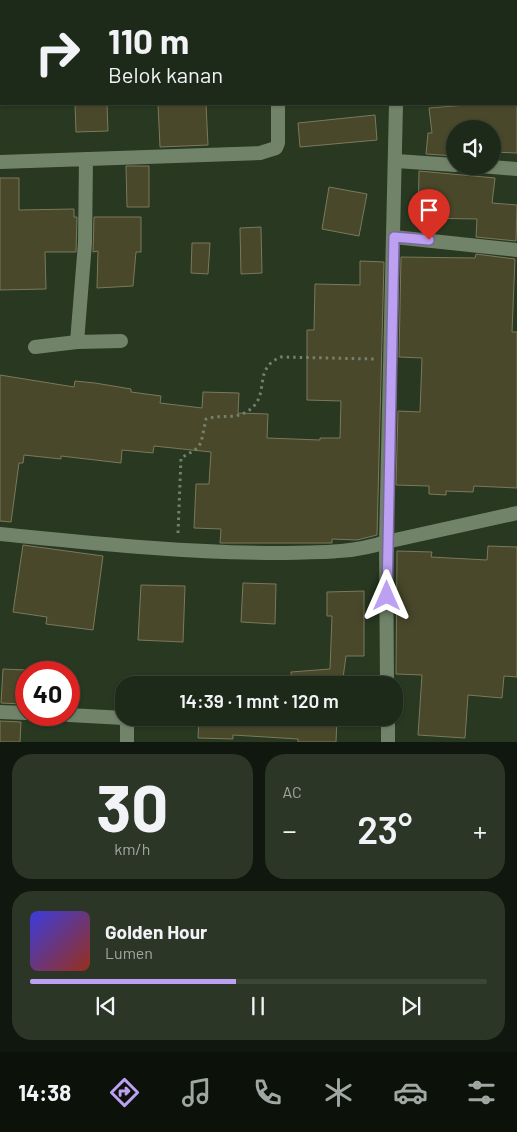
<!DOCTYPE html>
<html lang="id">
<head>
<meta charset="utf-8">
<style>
	body { margin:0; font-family:Barlow,sans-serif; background:#2b3626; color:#f1f3f6; height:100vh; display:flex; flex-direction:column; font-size:19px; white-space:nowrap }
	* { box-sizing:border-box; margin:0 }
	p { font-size:16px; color:#a1a7a2 }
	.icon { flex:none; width:28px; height:28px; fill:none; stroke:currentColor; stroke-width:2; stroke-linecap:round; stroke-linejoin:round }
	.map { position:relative; height:742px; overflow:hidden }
	.details { display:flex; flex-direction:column; gap:12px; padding:12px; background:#10170e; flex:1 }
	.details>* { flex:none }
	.top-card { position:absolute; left:0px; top:0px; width:518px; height:105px; box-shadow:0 1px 4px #0004,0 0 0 1px #3c4638; background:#1e2a19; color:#f1f3f6; overflow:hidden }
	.tools { position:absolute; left:446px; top:120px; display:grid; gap:10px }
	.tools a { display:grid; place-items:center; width:55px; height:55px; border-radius:50%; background:#1e2a19; box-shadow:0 1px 4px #0004,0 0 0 1px #3c4638; font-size:25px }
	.speed { position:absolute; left:15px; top:661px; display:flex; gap:10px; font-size:25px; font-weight:700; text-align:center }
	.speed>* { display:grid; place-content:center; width:65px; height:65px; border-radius:50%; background:#1e2a19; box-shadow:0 1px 4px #0004,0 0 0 1px #3c4638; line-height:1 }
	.speed .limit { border:8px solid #d22; background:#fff; color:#111 }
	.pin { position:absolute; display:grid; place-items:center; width:42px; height:42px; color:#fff; margin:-51px -21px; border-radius:50% 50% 50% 0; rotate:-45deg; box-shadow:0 0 5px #0007 }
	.pin .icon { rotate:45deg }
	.me { position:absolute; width:55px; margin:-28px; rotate:0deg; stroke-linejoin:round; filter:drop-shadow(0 0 4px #0008) }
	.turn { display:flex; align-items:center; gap:18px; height:105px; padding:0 25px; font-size:22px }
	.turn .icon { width:65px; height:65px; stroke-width:2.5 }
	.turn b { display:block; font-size:35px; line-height:42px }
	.big { font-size:38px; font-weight:600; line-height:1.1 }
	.details .tile { flex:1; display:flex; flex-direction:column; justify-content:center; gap:8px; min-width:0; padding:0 18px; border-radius:20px; background:#2b3626 }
	.details .dial { align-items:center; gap:0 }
	.dial b { font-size:65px; line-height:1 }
	.song { display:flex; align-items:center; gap:15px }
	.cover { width:60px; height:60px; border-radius:8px; background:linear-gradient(135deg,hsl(240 70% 55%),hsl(10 70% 35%)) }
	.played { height:5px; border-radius:2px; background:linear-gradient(90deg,#bca0f2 45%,#3c4638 45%) }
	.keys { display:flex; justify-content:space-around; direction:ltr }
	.heat { display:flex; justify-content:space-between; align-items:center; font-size:28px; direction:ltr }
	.details .tiles { flex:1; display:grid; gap:12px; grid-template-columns:1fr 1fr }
	.tile:last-child { grid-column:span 2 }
	.trip { position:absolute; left:115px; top:676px; width:288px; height:50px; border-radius:20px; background:#1e2a19; box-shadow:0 1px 4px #0004,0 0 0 1px #3c4638; font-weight:600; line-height:50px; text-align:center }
	.tabs { display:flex; height:80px; justify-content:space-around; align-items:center; background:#0c110a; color:#a1a7a2 }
	.tabs .icon { width:35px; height:35px }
	.tabs .active { color:#bca0f2 }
	.tabs b { font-size:22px; color:#f1f3f6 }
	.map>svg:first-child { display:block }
</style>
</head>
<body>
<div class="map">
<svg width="517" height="742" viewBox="0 0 517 742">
	<rect width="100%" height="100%" fill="#283821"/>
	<!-- building -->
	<path fill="#4a482b" stroke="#7b795a" d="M75,104h32l1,27 -32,1z
		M158,104h48l2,41 -48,2z
		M480,104h37v49l-25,-1v-23h-37v27l-29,-2 2,-21h4l-3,-25z
		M375,115l2,25 -77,7 -2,-24z
		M126,166h23v41h-22z
		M419,171l76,7 -3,25 25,2 -1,36 -40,-4 1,-18 -59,-1z
		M0,178h19v32l55,-1v8h3l-1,35h-31l1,37 -46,1z
		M329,187l38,7 -8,42 -37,-7z
		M94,217h47v35h-5l-3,34 -36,2 1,-37 -5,1z
		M261,227l1,46 -21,1 -1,-46z
		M192,243h18l-2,31 -17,-1z
		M476,254l39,5 -3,73h5v156l-43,-2 -1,6 -27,-1v4l-17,-1v-8l-33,-1 2,-74 22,1 2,-54 -23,-1 2,-100 74,1z
		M360,261l24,1 -7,273 -20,5 -25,-1v4h-112l1,-14 -27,-1 2,-44h13l2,-32 -57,-6 -1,7 -31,-3 -1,13 -60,-7v3l-37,-4 -1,8h-4l-8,59 -11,-1v-146l74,12 1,-6 20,2 36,6v3l30,4 -1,7 42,5 1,-16 36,1 -1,20 30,1 -1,24 53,2v-2h20l1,-37 -34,-1v-70h7l1,-46 45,1z
		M23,545l80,11 -10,74 -47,-6 1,-7 -34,-5z
		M488,546l29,1v130l-13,-1 -2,22 -34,-3 -3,43 -47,-3 4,-60 -26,-1 1,-123 35,1 -1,5 56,3z
		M243,583l33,1 -1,40 -34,-2z
		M141,585l44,1 -2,56 -45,-2z
		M364,591v65h-18l-4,29h-50l-1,-13 39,-3 2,-53h-5v-24z
		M3,669l23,1v30h-4v4l-21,-1z
		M199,718h138l-1,24h-38v-3l-65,-4v4l-35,-1z
		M0,721l21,1 -1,20h-20z"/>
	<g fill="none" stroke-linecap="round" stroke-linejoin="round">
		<!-- path -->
		<path stroke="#74816d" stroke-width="3" stroke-dasharray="2.5 4" stroke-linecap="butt" d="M178,533l3,-75 14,-8 6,-7 5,-24c14,-5 29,1 42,-8 24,-16 3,-42 33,-54l93,2"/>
		<!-- minor -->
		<path stroke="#71846a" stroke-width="14" d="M246,0v1
			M396,161l59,4
			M0,162l260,-9 16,-5 2,-5v-39
			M480,166l37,3
			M394,237l123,13
			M77,342l44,-1
			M35,347l42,-5 8,-99 1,-84
			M0,534c92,9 184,19 277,19 38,-1 73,1 109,-11l131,-29
			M0,712l26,1
			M69,715l55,3 3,6v18"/>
		<!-- tertiary -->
		<path stroke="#71846a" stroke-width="14" d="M398,1v-1
			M387,685l-1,-143 10,-438
			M388,718v24"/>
	</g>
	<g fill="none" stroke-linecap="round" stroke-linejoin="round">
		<!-- route casing -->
		<g stroke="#7a689d" stroke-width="12">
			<path id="route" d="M387,596l7,-359 35,3"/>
		</g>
		<!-- route -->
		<use href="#route" stroke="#bca0f2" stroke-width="9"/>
	</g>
</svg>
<div class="tools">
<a><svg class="icon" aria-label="sound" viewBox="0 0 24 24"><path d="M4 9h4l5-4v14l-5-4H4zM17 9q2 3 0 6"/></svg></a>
</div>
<div class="speed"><div class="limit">40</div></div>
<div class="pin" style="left:429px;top:240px;background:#d93025"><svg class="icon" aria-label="arrive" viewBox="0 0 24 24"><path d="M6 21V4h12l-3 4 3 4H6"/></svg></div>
<svg class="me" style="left:387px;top:596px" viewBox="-20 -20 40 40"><path d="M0-17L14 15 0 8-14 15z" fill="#bca0f2" stroke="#fff" stroke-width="4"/></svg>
<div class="trip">14:39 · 1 mnt · 120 m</div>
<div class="top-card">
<div class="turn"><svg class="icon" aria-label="right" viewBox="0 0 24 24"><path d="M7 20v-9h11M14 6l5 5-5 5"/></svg><div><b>110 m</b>Belok kanan</div></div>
</div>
</div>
<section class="details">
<div class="tiles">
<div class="tile dial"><b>30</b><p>km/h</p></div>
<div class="tile"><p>AC</p>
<div class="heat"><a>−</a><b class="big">23°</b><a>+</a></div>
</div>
<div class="tile">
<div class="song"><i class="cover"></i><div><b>Golden Hour</b><p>Lumen</p></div></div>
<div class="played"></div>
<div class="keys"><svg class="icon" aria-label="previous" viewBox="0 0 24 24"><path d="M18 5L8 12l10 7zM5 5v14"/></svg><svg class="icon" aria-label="pause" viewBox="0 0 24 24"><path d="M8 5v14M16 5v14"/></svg><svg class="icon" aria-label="next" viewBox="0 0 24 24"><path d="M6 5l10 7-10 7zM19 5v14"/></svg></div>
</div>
</div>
</section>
<nav class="tabs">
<b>14:38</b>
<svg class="icon active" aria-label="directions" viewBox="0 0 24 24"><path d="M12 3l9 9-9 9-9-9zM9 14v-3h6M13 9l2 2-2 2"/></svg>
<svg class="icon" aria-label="music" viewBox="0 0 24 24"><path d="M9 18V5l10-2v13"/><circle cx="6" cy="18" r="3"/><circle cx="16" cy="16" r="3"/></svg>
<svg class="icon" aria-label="phone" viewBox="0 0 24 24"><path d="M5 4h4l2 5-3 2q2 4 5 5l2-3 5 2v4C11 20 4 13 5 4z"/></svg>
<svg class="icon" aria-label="climate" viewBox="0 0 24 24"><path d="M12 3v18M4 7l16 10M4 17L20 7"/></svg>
<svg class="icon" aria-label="car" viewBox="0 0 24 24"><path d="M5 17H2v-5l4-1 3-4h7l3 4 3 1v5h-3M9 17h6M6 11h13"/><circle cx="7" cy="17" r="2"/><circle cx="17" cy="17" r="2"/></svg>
<svg class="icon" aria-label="filters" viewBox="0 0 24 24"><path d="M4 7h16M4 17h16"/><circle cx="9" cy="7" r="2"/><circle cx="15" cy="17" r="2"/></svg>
</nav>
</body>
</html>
